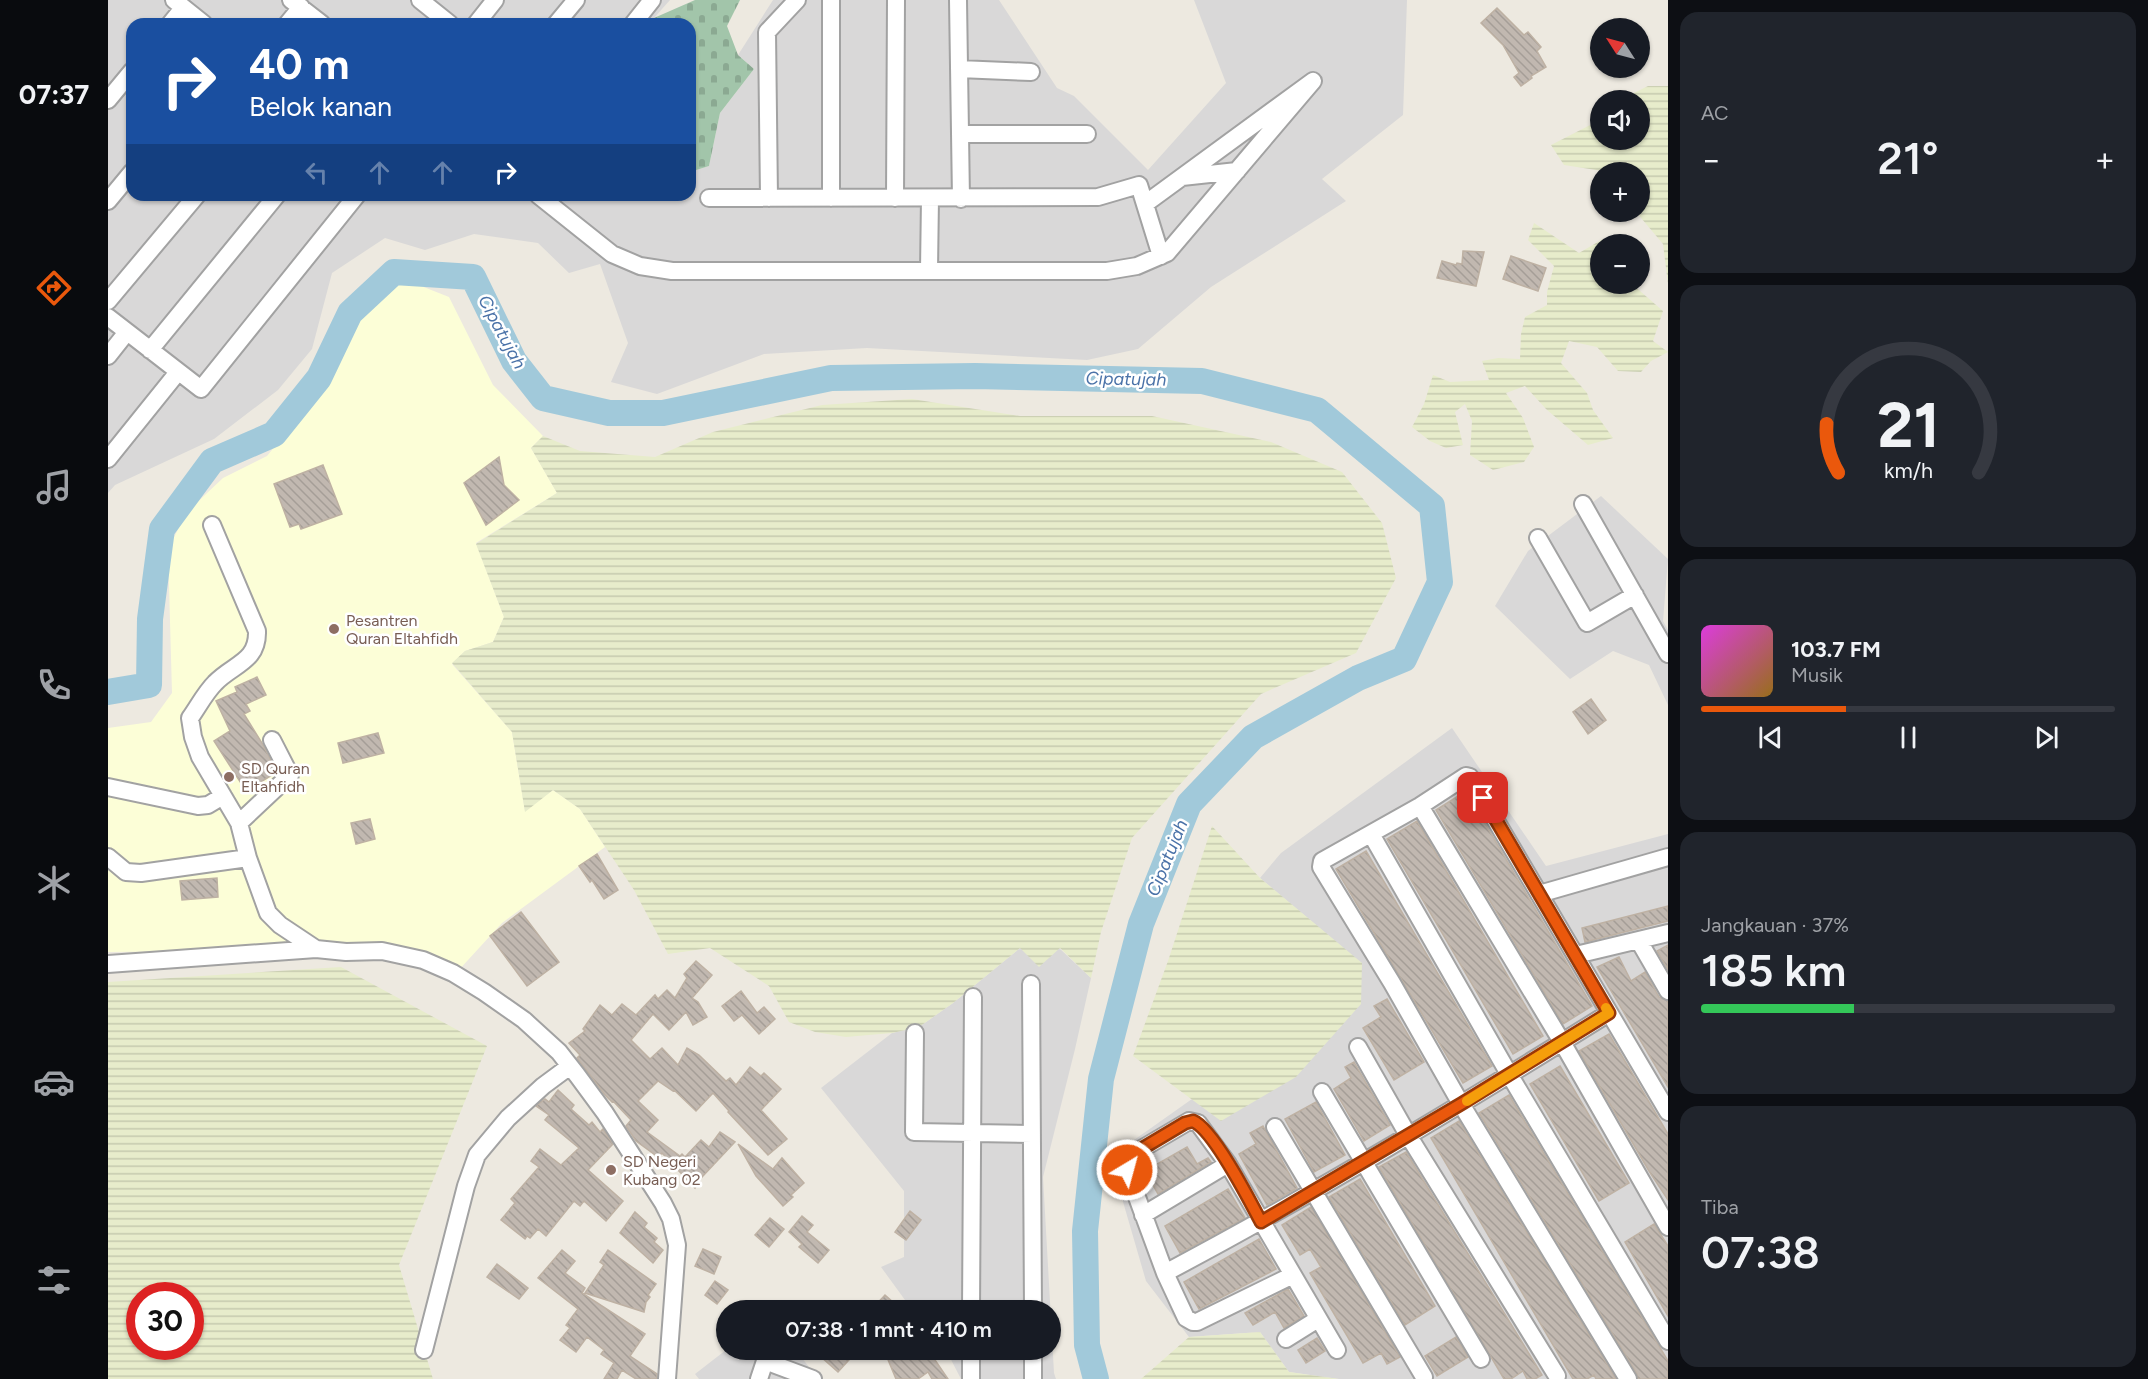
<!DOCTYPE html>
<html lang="id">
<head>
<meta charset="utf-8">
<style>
	body { margin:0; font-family:Figtree,sans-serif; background:#20242c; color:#f1f3f6; height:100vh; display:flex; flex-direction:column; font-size:22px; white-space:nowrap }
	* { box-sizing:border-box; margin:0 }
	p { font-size:20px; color:#9ea1a6 }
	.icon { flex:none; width:33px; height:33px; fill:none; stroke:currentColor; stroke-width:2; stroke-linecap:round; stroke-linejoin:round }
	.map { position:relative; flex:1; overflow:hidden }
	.sheet { display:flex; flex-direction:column; gap:12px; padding:12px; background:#0d0f14; width:480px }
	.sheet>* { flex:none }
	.guide { position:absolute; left:18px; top:18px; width:570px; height:183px; border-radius:18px; box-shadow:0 2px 4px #0004; background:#1a4fa0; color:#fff; overflow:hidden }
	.needle { width:39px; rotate:306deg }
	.buttons { position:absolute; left:1482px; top:18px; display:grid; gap:12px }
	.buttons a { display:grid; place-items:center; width:60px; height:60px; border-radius:50%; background:#171b24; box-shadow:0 2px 4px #0004; font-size:30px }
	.speed { position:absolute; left:18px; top:1282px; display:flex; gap:12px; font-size:30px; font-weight:700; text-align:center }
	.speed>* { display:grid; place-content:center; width:78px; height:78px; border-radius:50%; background:#171b24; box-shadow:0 2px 4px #0004; line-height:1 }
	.speed .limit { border:9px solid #d22; background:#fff; color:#111 }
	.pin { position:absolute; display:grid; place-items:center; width:51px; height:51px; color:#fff; margin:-26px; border-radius:12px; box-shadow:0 3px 9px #0006 }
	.me { position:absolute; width:66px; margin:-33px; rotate:37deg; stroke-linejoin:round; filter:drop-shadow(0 0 4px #0008) }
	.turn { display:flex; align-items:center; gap:21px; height:126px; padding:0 24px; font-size:27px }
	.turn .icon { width:78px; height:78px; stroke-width:2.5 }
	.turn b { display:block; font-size:42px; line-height:51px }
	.lanes { display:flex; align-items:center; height:57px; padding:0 24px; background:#0003; justify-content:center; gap:30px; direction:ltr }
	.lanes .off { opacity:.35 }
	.big { font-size:45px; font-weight:600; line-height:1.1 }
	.sheet .widget { flex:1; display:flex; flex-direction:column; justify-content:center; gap:9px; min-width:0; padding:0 21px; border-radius:18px; background:#20242c }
	.sheet .dial { align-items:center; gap:0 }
	.dial svg { height:156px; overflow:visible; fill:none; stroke:#363941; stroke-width:7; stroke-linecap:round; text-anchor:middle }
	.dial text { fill:#f1f3f6; stroke:none }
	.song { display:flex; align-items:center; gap:18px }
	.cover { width:72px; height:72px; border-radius:9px; background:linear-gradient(135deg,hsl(300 70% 55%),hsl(40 70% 35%)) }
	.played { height:6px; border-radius:3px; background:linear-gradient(90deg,#ea580c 35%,#363941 35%) }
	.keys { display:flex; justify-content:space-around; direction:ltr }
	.heat { display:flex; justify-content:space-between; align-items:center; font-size:33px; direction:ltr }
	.charge { height:9px; border-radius:4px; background:linear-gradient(90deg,#34c759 37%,#363941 0) }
	.trip { position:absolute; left:608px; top:1300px; width:345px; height:60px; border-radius:30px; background:#171b24; box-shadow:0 2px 4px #0004; font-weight:600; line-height:60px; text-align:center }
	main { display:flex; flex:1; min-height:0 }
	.dock { display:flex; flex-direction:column; width:108px; justify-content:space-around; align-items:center; background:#090b0e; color:#9ea1a6 }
	.dock .icon { width:42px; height:42px }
	.dock .active { color:#ea580c }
	.dock b { font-size:27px; color:#f1f3f6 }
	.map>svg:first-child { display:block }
</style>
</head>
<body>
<main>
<nav class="dock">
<b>07:37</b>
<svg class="icon active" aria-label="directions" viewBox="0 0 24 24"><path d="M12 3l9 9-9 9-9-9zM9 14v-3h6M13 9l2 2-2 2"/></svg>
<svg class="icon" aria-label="music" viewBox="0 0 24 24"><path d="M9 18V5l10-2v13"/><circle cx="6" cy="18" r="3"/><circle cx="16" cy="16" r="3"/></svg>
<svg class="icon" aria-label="phone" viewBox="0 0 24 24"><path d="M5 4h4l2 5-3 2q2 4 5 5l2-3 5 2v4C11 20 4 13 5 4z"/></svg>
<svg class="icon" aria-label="climate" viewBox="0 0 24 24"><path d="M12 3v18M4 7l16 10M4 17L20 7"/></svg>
<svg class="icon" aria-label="car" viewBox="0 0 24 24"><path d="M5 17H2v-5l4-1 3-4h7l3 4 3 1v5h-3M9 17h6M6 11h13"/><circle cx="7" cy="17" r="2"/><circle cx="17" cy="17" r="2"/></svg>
<svg class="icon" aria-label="filters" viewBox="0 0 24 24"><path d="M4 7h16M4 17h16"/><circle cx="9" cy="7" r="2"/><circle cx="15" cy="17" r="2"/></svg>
</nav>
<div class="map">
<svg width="1560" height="1379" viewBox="0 0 1560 1379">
	<defs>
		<pattern id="farmland-rules" width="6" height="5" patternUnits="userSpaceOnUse" patternTransform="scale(1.5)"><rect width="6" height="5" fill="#e7eccb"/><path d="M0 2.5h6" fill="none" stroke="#c6caae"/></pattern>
		<pattern id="cemetery-stones" width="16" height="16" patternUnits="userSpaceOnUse" patternTransform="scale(1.5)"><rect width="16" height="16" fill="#a2c5aa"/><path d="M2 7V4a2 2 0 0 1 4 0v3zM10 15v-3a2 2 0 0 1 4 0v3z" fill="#8ba992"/></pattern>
		<pattern id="building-back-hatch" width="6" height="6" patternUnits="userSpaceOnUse" patternTransform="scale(1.5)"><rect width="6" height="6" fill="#c1b8b0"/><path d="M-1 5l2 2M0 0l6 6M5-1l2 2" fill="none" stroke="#a59e97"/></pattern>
	</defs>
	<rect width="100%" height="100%" fill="#ede9e0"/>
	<!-- residential -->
	<path fill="#d9d8d8" d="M0,0h562l-16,18 -2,6h-520v171h558v-23l19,-6 11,-53 34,-44 -16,-14 35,-55h226l58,88 17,8 74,74 78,-87 -32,-83h213l-4,115 -81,64 24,22 -135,86 -73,62 -51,11 -220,-12 -103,6 -107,40 -46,-12 17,-39 -28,-79 -31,9 -31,-30 -64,-9 -49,16 -40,-12 -53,35 -20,76 -34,41 -64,49 -99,46 -7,8z
		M1493,496l67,63 -5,62 5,9v75l-19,-40 -36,-14 -43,28 -75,-73 33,-55z
		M1344,728l94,138 122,-32v545h-329l-50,-7 -29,-40 -71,5 -43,-56 -36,-124 82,-58 29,21 140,-157 -101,-85 21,-25z
		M912,948h39l32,30 -16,71 -32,128 11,196 2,6h-95l-15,-29h104v-39h-137l-32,-44 23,-10v-66l-83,-103 71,-55 27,-6 34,-24z
		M618,1350h70l22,29h-119l-4,-5z"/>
	<!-- education -->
	<path fill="#fcfed7" d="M303,282l38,15 44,88 50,51 -12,12 26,45 -81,50 28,74 -11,25 -28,9 -13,13 60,68 13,79 28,-21 27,19 25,38 -103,76 -45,49 -63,-23 -286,3v-224l43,-6 21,-29 -4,-144 19,-37 36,-34 44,-22 66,-81 24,-70 18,-15z"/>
	<!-- farmland -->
	<path fill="url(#farmland-rules)" fill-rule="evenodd" d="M1540,86h20v198l-5,-40 -27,-32h4v-40h-31l-45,-7 -13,-20 49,-25v20h40v-40h-11l1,-5z
		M1426,223l45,30 24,-14 3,5h-6v40h32l31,27 -10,30 15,11 -17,9 -10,11 -23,-1 -21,-24 -28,-6 -8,22 26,30 6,17 20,28 -25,7 -42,-36 -21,-23 -19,7 17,25 11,29 -10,15 -31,8 -23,-15 2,-34 -7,-17 -10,8 8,33 -17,3 -16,-7 -18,-14 12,-23 9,-29 17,7 39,-2 -7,-19 16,-3 22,1 1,-25 4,-17 22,-12v-13l7,-26 -26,-26z
		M804,399l108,17h132l119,26 71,30 40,51 14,55 -40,75 -95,41 -129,144 -31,94 -10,46 -31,-30 -21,19 -19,-19 -67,55 -34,24 -27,6 -46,4 -31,-5 -26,-10 -20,-36 -59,-38 -42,6 -34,-64 -54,-81 -27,-19 -28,22 -13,-80 -60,-69 13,-12 28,-9 11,-25 -28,-73 81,-51 -26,-45 12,-12 37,15 75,6 58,-25 109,-27z
		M1104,826l48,52 102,85 -1,41 -65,73 -75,44 -88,-65 35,-95z
		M233,967l146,79 -88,219 34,114h-325v-397zM32,1296h50v51h-50z
		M1152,1332l29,40 50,7h-198l48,-42z"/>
	<!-- cemetery -->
	<path fill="url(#cemetery-stones)" d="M587,0h45l-13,26 11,29 16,14 -34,44 -11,53 -19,6v-148h-38l2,-6z"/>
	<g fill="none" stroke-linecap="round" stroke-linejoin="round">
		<!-- river -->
		<path stroke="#a1c9da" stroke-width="26" d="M0,692l41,-7 1,-66 12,-90 50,-68 62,-27 45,-56 31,-65 44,-41 79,5 41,84 29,37 66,15h54l168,-35 144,-2 227,5 115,29 115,96 8,76 -36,77 -46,19 -105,59 -64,67 -48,120 -40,155 -16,152 2,114 9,34"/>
	</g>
	<!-- building -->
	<path fill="url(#building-back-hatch)" stroke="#beb1a3" stroke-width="1.5" d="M1389,8l27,27 4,-3 13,15 -4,4 9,16 -15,9 1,2 -11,8 -7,-9 5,-4 -16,-28 -22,-22z
		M1355,251l21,1 -8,34 -39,-8 5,-17 14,4 1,-2 5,1z
		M1403,256l35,12 -8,23 -35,-12z
		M391,457l5,28 15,15 -33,25 -22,-42z
		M215,465l19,49 -41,15 -2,-5 -9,3 -16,-43z
		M149,677l9,18 -20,9 4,7 -6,3 18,29 15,29 -31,19 -32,-50 16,-10 -14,-30 21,-9 -2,-5z
		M1483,699l15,21 -18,14 -15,-22z
		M270,733l6,20 -41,10 -5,-20z
		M1358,791l126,215 -29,18 -127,-214z
		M262,819l5,20 -19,5 -5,-21z
		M1309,821l126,215 -30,18 -126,-215z
		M1258,851l126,215 -29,17 -127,-214z
		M489,854l21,36 -14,9 -12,-19 -2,2 -11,-16z
		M109,878l1,19 -36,3 -2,-19z
		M1560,906v15l-83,21 -3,-14z
		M413,912l38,50 -32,24 -37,-50z
		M1560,945v25l-11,-19z
		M1511,957l12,24 14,-9 14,25 9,4v86l-71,-120z
		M588,961l16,14 -20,23 6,4 9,15 -14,8 -7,-13 -17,18 -16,-16 -22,26 19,19 12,-11 16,17 9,-17 12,7 27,26 4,-3 6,7 14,-18 11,9 3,-3 17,16 -20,21 26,29 -19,16 -40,-43 1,-1 -16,-18 -17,18 -22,-21 -1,1 -15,-10 -20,20 20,19 -11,12 33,24 2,-2 3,3 16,-17 8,7 11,-15 15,10 -33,35 -7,11 -33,-35 -4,4 -22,-16 -10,-15 5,-6 -18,-19 -1,1 -7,-7 -28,-37 3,-3 -11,-12 16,-12 -2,-2 17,-24 12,10 10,-11 14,11 19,-20 3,4 9,-9 8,8 12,-20 -3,-4z
		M633,991l16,22 7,-6 11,12 -16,15 -17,-19 -8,6 -12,-15z
		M1279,999l37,63 -30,18 -31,-52 18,-11 -7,-11z
		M1501,1034l59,100v66l-19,-29 -70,-120z
		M1246,1062l36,63 -26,16 -30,-52 17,-11 -6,-11z
		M1452,1066l69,117 -30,18 -69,-117z
		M450,1090l16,15 -3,4 18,16 3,-3 8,10 3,-3 10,15 -25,26 35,31 -17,20 -22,-20 -4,5 -6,-5 -28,35 -8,-7 -8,9 -3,-2 -2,3 -24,-19 14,-17 -4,-4 28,-32 -8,-6 9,-12 21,16 18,-17 -34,-28 4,-5 -13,-9 9,-7 4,3z
		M1401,1095l159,266v18h-30l-1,-5 -158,-261z
		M1208,1102l29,53 -31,17 -29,-53z
		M1351,1121l157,258h-20l-2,-4 -7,4h-14l-142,-241z
		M1155,1126l34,62 -30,17 -28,-51 17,-10 -6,-11z
		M630,1144l35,25 9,-11 22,25 -13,12 2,2 -10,9 -27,-30z
		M1079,1147l10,17 11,-6 3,4 -53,32 -13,-23z
		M1298,1152l136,223 -7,4h-8l-4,-8 -12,8h-7l-125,-212z
		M1252,1179l75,127 -30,19 -76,-128z
		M1120,1189l17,29 -65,35 -15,-27z
		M1203,1207l89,150 -13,7 -6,-11 -18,10 -53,-90 11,-6 -11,-18 -10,6 -18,-30z
		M802,1211l11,9 -15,20 -11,-8z
		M527,1212l12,11 -3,4 13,11 -3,4 9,8 -10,13 -33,-30z
		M694,1216l11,9 -6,7 22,18 -11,13 -19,-16 3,-3 -13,-12z
		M662,1218l14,11 -15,18 -14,-12z
		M1546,1224l14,22v70l-43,-74z
		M1151,1239l17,30 -77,40 -15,-27z
		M595,1249l18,8 -7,17 -19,-8z
		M454,1250l13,11 -10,12 20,15 -3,5 63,41 -15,22 27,18v5h-21l-14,-9 -5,9h-13l10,-16 -13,-9 3,-4 -17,-13 -11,15 -16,-12 10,-12 -4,-3 12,-16 -40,-31z
		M500,1250l48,34 -8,11 2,2 -4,5 -2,10 -59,-19 19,-28 -4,-3z
		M389,1264l31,24 -9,11 -32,-22z
		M607,1281l13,9 -11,14 -12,-9z
		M1180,1289l16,27 -20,12 -9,-16 -22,13 -8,-12z
		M777,1295l18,16h-33z
		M1348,1337l12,20 -31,19 -12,-20z
		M1209,1338l8,13 -19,12 -8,-13z
		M719,1350h31l-20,22 -17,-15z
		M776,1350h22l4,9 10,-9h26l-11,10 13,19h-16l-4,-7 -10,7h-22z"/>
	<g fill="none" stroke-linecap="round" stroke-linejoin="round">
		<!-- minor casing -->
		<g stroke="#a2a2a2" stroke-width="20">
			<path id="minor" d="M66,0l30,24
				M183,0l31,24
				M312,0l30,24
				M850,0l3,199
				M62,24l13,-16
				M179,24l14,-17
				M368,24l19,-24
				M448,24l20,-24
				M525,24l19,-24
				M851,69l72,3
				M0,100l24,-29
				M852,134h127
				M1074,177l55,-6
				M430,195l74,59 28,12 32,5h435l30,-5 30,-13 146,-172 -168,123
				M601,198l389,-1 41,-12 22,71
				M661,198l-2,-166 30,-32
				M723,198v-198
				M787,198l1,-198
				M0,201l24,-29
				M821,270l1,-72
				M0,301l89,-106
				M0,317l93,72 156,-194
				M42,350l127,-155
				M0,356l19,-24
				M0,459l70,-87
				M1475,504l85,150
				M104,525l45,106c1,31 -24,33 -42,52 -10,10 -17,24 -25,35l3,19 7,20 39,66 9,35 20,55 12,12 36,24
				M1430,538l49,85 48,-28
				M0,787l90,19 10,-1 15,-9
				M1312,806l142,236 106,185
				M131,823l51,-48 -18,-35
				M1263,834l138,240 159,267
				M0,857l18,15 15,1 107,-15
				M1431,894l129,-37
				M1531,941l29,50
				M1468,955l92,-22
				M0,964l208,-15 30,3 36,-1 41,9 30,13 31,19 40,28 35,32 18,23 28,38 58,90 8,16 6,26 -10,134
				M923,984l2,327
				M807,1033l-1,99 118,2
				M1250,1047l50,88 149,241
				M1214,1092l159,267
				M1167,1127l149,250
				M1120,1164l-30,-41 -9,-2 -56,33 -5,10 -1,6 38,103 21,45 7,4h4l96,-47
				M1035,1215l85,-51 109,186
				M1057,1273c151,-80 298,-169 444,-260
				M863,1311l2,-314
				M1178,1339l32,-20
				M316,1350l42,-164 11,-31 31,-37 35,-32 27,-20
				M925,1350v29
				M651,1379l6,-18 48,18
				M863,1379v-29
				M1520,1379l-167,-275 -69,-121 -71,-116 1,-6 98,-55 46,-30 4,1 198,335"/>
		</g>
		<!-- minor -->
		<use href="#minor" stroke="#fff" stroke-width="16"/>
	</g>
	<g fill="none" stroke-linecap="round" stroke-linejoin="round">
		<!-- route casing -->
		<g stroke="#983908" stroke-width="15">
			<path id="route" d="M1019,1170l1,-6 5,-10 52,-31 8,-2c20,8 57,80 68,101l200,-118 148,-91 -126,-215"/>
		</g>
		<!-- route -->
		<use href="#route" stroke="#ea580c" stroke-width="10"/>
		<!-- slow -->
		<path stroke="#f59e0b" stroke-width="10" d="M1359,1101l142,-88 -3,-5"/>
	</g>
	<!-- markers -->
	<g fill="#8d6e63" stroke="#fff" stroke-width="2">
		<circle cx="226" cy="629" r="6"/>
		<circle cx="121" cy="777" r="6"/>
		<circle cx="503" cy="1170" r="6"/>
	</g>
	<g text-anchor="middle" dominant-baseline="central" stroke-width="5" stroke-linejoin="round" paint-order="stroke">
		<!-- education labels -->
		<g font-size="16" fill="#785e54" stroke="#fff" text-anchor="start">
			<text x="238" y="620">Pesantren<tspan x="238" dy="18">Quran Eltahfidh</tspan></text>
			<text x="133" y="768">SD Quran<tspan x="133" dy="18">Eltahfidh</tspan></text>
			<text x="515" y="1161">SD Negeri<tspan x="515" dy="18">Kubang 02</tspan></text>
		</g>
		<!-- water labels -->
		<g font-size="18" font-style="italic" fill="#4a72a8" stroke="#fff">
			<text transform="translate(394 332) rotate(62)">Cipatujah</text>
			<text transform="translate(1018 379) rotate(1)">Cipatujah</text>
			<text transform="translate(1059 858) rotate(-68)">Cipatujah</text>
		</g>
	</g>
</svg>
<div class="buttons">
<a><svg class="needle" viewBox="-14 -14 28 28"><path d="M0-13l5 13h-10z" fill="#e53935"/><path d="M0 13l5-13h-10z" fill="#9ea1a6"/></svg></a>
<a><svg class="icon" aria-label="sound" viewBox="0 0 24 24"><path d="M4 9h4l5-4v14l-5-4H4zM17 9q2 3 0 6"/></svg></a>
<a>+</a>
<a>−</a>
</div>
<div class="speed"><div class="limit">30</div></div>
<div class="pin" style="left:1375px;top:798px;background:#d93025"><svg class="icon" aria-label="arrive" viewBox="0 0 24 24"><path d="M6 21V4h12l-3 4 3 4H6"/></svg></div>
<svg class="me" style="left:1019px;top:1170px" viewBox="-20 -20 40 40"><circle r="17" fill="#ea580c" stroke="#fff" stroke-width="3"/><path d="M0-11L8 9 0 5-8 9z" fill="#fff"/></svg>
<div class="trip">07:38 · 1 mnt · 410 m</div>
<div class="guide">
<div class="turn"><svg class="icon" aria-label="right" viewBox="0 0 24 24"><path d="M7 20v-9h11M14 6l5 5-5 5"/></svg><div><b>40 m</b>Belok kanan</div></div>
<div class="lanes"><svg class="icon off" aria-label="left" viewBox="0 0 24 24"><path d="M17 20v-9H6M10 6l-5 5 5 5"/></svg><svg class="icon off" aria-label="ahead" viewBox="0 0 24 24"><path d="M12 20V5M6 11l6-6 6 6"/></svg><svg class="icon off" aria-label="ahead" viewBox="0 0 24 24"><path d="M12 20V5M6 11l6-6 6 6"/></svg><svg class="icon" aria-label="right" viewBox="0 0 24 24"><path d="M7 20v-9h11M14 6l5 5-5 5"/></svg></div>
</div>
</div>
<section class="sheet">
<div class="widget"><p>AC</p>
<div class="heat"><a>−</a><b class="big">21°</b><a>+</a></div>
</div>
<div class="widget dial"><svg viewBox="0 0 100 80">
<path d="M14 69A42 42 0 1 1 86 69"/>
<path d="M14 69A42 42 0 0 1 8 44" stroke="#ea580c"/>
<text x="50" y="56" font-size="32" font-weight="700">21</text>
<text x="50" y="72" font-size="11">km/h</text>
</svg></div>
<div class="widget">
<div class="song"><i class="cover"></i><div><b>103.7 FM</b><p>Musik</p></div></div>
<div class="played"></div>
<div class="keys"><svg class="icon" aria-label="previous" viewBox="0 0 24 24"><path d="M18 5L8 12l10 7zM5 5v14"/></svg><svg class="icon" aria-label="pause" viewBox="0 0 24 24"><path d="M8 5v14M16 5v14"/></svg><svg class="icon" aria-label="next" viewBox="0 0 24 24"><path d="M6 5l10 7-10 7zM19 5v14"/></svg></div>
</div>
<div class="widget"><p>Jangkauan · 37%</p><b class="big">185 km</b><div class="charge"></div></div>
<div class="widget"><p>Tiba</p><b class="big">07:38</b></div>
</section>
</main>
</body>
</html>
